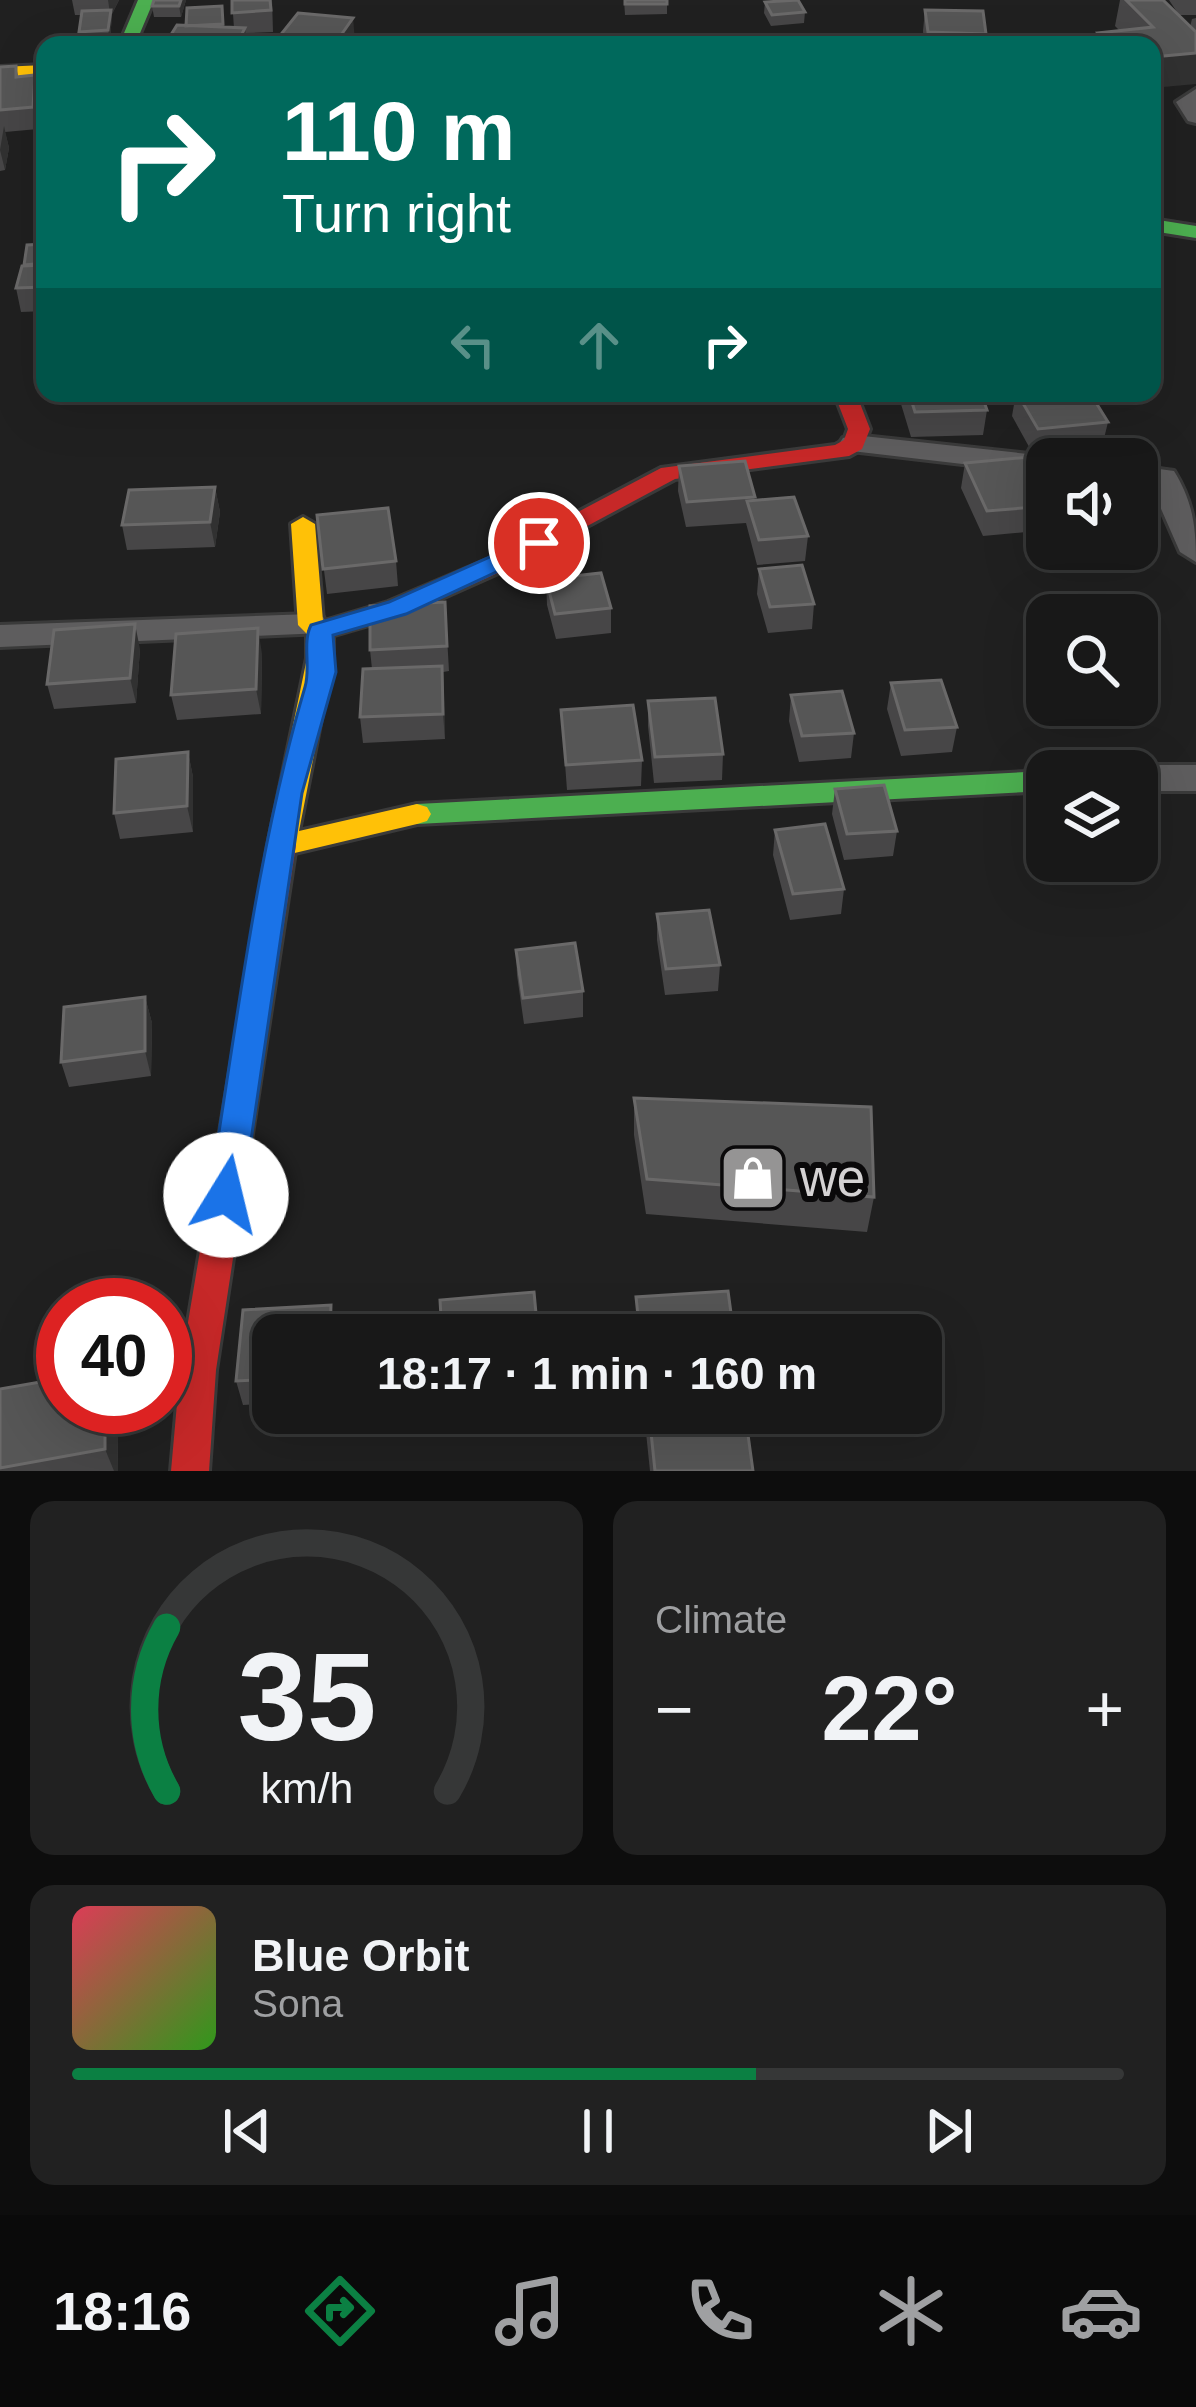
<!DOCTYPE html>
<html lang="en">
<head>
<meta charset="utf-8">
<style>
	body { margin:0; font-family:Helvetica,sans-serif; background:#212121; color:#f1f3f6; height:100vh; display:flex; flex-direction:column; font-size:45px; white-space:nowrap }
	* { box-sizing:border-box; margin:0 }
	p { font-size:39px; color:#9fa0a2 }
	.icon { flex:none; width:66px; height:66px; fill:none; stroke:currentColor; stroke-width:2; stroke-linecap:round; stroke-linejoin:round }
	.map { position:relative; height:1471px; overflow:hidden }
	.drawer { display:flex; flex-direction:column; gap:30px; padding:30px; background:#0d0d0d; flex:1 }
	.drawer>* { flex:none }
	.hud { position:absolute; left:36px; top:36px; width:1125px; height:366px; border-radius:24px; box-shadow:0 12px 48px #0002,0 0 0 3px #363737; background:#00695c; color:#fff; overflow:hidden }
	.controls { position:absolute; left:1026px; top:438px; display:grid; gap:24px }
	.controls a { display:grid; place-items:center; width:132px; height:132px; border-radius:24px; background:#181818; box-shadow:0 12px 48px #0002,0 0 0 3px #363737; font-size:60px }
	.speed { position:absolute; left:36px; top:1278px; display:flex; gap:24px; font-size:60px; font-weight:700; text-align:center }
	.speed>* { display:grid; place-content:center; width:156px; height:156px; border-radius:50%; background:#181818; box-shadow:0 12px 48px #0002,0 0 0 3px #363737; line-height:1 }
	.speed .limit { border:18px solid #d22; background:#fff; color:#111 }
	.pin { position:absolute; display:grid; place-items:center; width:102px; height:102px; color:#fff; margin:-51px; border:6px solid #fff; border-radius:50%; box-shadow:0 3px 12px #0007 }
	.me { position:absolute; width:132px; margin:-66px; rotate:9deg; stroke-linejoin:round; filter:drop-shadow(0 0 9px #0008) }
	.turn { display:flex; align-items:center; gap:42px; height:252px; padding:0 48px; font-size:54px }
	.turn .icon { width:156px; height:156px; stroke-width:2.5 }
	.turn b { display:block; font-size:84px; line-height:102px }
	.lanes { display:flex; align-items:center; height:114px; padding:0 48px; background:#0003; justify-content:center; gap:60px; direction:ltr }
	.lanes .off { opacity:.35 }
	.big { font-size:90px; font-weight:700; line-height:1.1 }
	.drawer .tile { flex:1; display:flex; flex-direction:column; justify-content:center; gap:18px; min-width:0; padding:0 42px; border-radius:24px; background:#212121 }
	.drawer .dial { align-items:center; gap:0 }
	.dial svg { height:312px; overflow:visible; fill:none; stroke:#363737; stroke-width:7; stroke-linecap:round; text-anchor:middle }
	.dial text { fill:#f1f3f6; stroke:none }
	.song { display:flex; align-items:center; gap:36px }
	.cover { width:144px; height:144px; border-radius:18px; background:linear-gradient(135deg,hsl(350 70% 55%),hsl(110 70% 35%)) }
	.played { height:12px; border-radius:6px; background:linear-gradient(90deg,#0b8043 65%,#363737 65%) }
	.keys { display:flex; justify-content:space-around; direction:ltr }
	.heat { display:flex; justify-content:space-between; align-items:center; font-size:66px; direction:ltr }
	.drawer .tiles { flex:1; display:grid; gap:30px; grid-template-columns:1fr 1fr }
	.tile:last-child { grid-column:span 2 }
	.trip { position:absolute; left:252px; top:1314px; width:690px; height:120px; border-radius:24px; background:#181818; box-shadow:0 12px 48px #0002,0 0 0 3px #363737; font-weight:700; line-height:120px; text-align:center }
	.menu { display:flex; height:192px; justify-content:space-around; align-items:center; background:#0a0a0a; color:#9fa0a2 }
	.menu .icon { width:84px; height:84px }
	.menu .current { color:#0b8043 }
	.menu b { font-size:54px; color:#f1f3f6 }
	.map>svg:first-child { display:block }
</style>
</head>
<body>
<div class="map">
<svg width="1196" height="1471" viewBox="0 0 1196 1471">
	<rect width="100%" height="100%" fill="#202020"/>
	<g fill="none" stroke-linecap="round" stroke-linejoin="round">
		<!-- street casing -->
		<g stroke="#3a3a3a" stroke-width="6">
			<path id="street" d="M1196,89v34l-8,-2 -12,-19z
				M854,435l193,21 11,3h-11v15l-204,-24 -4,-6 4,-6z
				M1137,466l37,5c19,31 22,56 22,91l-16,-10 -29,-66 -14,-2z
				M311,614l12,3 5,8 -5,8 -323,14v-22z
				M1137,765h59v26h-59v-20h-14z"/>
		</g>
		<!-- fast casing -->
		<g stroke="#3a3a3a" stroke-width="6">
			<path id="fast" d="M138,0h16l-19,45h-16z
				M1152,219l44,7v12l-44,-7z
				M1047,771v20l-630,33 -10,-3 -4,-7 4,-7 10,-3z"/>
		</g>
		<!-- slow casing -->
		<g stroke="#3a3a3a" stroke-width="6">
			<path id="slow" d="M45,65v10l-45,2v-10z
				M303,517l12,7 8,97 10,10v27l-34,173 118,-27 10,3 4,7 -4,7 -10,3 -135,32 -10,-4 -4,-7 39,-187v-24l-9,-9 -7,-101z"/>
		</g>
		<!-- jam casing -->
		<g stroke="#3a3a3a" stroke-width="6">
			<path id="jam" d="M834,393h22l14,36 -8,20 -13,7 -174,23 -168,90 -101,45 -86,25 -13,-8 4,-6 77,-23 101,-43 172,-91 174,-23 9,-5 4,-11z
				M282,834l10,4 4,7 -80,525 -7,101h-38l9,-101 88,-525 4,-7z"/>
		</g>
		<!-- street -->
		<use href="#street" fill="#5e5d5e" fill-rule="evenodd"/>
		<!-- fast -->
		<use href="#fast" fill="#4caf50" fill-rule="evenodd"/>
		<!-- slow -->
		<use href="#slow" fill="#ffc107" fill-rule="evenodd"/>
		<!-- jam -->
		<use href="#jam" fill="#c62828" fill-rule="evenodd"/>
	</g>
	<!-- wall -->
	<path fill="#474647" d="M72,0h47l-7,14 -2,27 -29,2 -2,-11 2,-17h-6z
		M154,0h32l-5,17h-27l-2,-11z
		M232,0h40l1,32 -27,1 1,12h-77l-1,-7 17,-12 38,-10v11l10,1z
		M624,0h43v14l-42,1z
		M1120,0h43l27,27 2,-8 4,-1v66l-44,-39h-56l2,-12 22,-2 -5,-5z
		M1169,0h27v15h-17z
		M765,2l40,10 -1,11 -33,3 -7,-13z
		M925,10l61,24 -1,11h-61l-1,-14z
		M16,66l2,10 17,-1 5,22 -2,32 -33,3 4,16 -4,22 -5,1v-104z
		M45,244v67l-24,1 -5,-24z
		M903,393h78l6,17 -4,25 -72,2 -10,-33z
		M1016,393h74l18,29 -6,25 -69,7 -21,-38z
		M965,463l82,28v39l-64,6 -22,-48z
		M679,466l76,31 -1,3 54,36 -3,25 -48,4 -11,-42 -60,4 -8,-36z
		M215,487l5,25 -5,35 -88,3 -5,-25z
		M317,515l79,46 2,25 -71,8z
		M759,569l55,35 -2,25 -44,4 -11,-39z
		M546,579l65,29v25l-55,6 -9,-34z
		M445,602l4,69 -6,1 2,67 -82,4 -3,-26 12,-48 -2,-19z
		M140,649l-4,54 -82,6 -7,-25z
		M262,654l-1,60 -84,6 -6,-25z
		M891,683l66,44 -5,25 -51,4 -14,-47z
		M791,695l63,38 -3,25 -52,4 -10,-41z
		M648,701l75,53 -1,26 -68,3 -6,-57z
		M561,710l81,50 -1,26 -74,4z
		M188,752l5,25v55l-73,7 -6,-26z
		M835,789l62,42 -4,25 -49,4 -12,-46z
		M775,830l69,59 -3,25 -51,6 -17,-65z
		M657,914l63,51 -2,26 -53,4 -8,-55z
		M516,950l67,41v26l-59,7 -7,-49z
		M145,997l7,26 -1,53 -82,11 -8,-25z
		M634,1098l240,99 -7,35 -221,-18 -12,-79z
		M636,1297l98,38h-98z
		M331,1305l4,30h-62v68l-30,2 -7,-24 7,-71z
		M0,1389l63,18h54l1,64h-118z
		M644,1413h101l8,58h-103z"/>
	<!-- shaded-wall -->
	<path fill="#313131" d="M108,0h11l-7,14 -2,27 -2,-11 2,-17z
		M181,0h5l-5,17 -2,-11z
		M353,18l2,22 -4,5h-17z
		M245,28l2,17h-9v-3z
		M1196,53v31l-44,4v-31z
		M35,75l5,22 -2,32 -5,-22z
		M4,126l5,22 -4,22 -5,-20z
		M215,487l5,25 -5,35 -5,-25z
		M135,624l5,25 -4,54 -6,-25z
		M258,628l4,26 -1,60 -5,-25z
		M442,666l2,26 1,47 -2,-25z
		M188,752l5,25v55l-6,-26z
		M145,997l7,26 -1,53 -6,-25z
		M331,1305l5,24 -1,6h-5z
		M105,1407h12l1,64h-4l-9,-22z"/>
	<!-- building -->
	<path fill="#565656" stroke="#6a6969" stroke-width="3" d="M154,0h27l-2,6h-27z
		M232,0h38l1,10 -39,3z
		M625,0h42v4h-42z
		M798,0l7,12 -33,3 -7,-13z
		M1126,0h37l33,32v21l-44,4v-12h-43l-11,-12 55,-6z
		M222,6l1,18 -37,2 1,-18z
		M111,10l-3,20 -29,2 3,-21z
		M925,10l58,1 3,23 -58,-2z
		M298,13l55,5 -19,27 -60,-2z
		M177,25l68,3 -7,14 -69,-4z
		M251,41l20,1 -2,3h-20z
		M373,41l34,4h-37z
		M734,42l1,3 -35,-1z
		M16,66v11l19,-2 -2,32 -33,3v-43z
		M45,244v19l-21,2 3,-20z
		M45,265v22l-29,1 6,-22z
		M909,393h72l6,17 -72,2z
		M1017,393h73l18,29 -70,7z
		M1030,457l17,34v15l-60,5 -22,-48z
		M745,461l10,36 -68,5 -8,-36z
		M215,487l-5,35 -88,3 7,-35z
		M794,497l14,39 -49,4 -12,-39z
		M388,508l8,53 -73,8 -6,-54z
		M802,565l12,39 -44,3 -11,-38z
		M601,573l10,35 -56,6 -9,-35z
		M445,602l2,44 -77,4v-44z
		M135,624l-5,54 -83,6 7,-54z
		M258,628l-2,61 -85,6 5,-61z
		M442,666l1,48 -83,3 3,-48z
		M941,680l16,47 -52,3 -14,-47z
		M842,691l12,42 -52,3 -11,-41z
		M715,698l8,56 -68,3 -7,-56z
		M633,705l9,55 -76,5 -5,-55z
		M188,752l-1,54 -73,7 2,-54z
		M884,785l13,46 -50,3 -12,-45z
		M825,824l19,65 -51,5 -18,-64z
		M709,910l11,55 -54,4 -9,-55z
		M575,943l8,48 -60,7 -7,-48z
		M145,997v54l-84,11 3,-55z
		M634,1098l237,9 3,90 -227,-18z
		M728,1291l6,44h-94l-4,-38z
		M534,1292l4,43h-96l-2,-35z
		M331,1305l-1,30h-57v44l-37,2 7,-71z
		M63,1378v29h42v42l-105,19v-79z
		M649,1413h96l8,58h-98z"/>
	<!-- route -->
	<path fill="#1a73e8" stroke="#114b97" stroke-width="3" d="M539,535l9,2v11l-142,66 -73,21 3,37 -34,121 -59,402 -5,11 -12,4 -12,-4 -5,-11c28,-170 47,-342 96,-508 6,-20 -3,-44 6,-62l78,-23z"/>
	<!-- icons -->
	<defs>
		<g id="shop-square" transform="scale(3.45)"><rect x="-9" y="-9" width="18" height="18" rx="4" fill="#959494" stroke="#0a090a"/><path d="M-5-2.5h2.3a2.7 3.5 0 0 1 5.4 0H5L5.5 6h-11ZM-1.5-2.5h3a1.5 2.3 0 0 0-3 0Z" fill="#fff"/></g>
	</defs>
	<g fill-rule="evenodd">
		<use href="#shop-square" x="753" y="1178"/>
	</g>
	<g text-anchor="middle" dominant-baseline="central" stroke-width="12" stroke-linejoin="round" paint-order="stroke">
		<!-- near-poi labels -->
		<g font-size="51" fill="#d4d2d3" stroke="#0a090a" text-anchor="start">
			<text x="800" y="1178">we</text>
		</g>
	</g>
</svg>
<div class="controls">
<a><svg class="icon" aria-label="sound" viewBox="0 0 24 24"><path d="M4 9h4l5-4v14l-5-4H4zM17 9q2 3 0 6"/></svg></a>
<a><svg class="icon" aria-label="search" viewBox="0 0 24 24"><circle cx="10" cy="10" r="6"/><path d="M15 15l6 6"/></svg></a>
<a><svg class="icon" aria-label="layers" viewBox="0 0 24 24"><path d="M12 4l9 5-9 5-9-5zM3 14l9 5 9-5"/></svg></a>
</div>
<div class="speed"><div class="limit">40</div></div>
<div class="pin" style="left:539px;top:543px;background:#d93025"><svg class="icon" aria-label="arrive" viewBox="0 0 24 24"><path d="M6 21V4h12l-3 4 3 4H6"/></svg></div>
<svg class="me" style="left:226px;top:1195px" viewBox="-20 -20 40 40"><circle r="19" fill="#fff"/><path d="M0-13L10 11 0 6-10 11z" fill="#1a73e8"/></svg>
<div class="trip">18:17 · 1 min · 160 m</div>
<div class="hud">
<div class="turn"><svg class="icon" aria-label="right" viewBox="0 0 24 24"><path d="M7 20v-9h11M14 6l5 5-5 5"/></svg><div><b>110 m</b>Turn right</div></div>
<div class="lanes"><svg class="icon off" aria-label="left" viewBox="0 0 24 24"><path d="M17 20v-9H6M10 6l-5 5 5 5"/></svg><svg class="icon off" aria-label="ahead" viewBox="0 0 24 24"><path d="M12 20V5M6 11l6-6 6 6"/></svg><svg class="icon" aria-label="right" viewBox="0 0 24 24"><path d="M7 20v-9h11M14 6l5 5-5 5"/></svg></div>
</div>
</div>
<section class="drawer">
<div class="tiles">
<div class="tile dial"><svg viewBox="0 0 100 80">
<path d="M14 69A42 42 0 1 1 86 69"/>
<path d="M14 69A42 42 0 0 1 14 27" stroke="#0b8043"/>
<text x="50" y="56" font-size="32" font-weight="700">35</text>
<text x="50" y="72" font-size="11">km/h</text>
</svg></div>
<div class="tile"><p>Climate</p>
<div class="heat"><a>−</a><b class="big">22°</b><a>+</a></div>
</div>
<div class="tile">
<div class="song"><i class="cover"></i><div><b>Blue Orbit</b><p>Sona</p></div></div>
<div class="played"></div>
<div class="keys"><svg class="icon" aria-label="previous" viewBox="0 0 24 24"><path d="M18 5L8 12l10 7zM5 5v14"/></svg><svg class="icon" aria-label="pause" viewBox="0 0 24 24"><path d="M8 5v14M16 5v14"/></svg><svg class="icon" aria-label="next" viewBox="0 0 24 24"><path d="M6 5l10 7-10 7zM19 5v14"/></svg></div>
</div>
</div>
</section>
<nav class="menu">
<b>18:16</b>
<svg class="icon current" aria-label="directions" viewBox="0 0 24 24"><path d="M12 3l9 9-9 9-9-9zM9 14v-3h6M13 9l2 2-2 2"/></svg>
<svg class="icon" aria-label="music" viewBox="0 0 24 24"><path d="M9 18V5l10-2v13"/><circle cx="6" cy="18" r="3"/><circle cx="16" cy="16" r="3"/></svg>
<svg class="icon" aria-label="phone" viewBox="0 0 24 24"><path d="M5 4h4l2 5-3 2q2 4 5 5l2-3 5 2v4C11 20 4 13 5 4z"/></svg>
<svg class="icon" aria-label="climate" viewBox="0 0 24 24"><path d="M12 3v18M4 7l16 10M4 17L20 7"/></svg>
<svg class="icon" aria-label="car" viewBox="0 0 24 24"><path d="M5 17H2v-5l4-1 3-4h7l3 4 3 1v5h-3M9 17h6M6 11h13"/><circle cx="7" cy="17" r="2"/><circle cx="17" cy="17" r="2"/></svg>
</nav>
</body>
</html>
